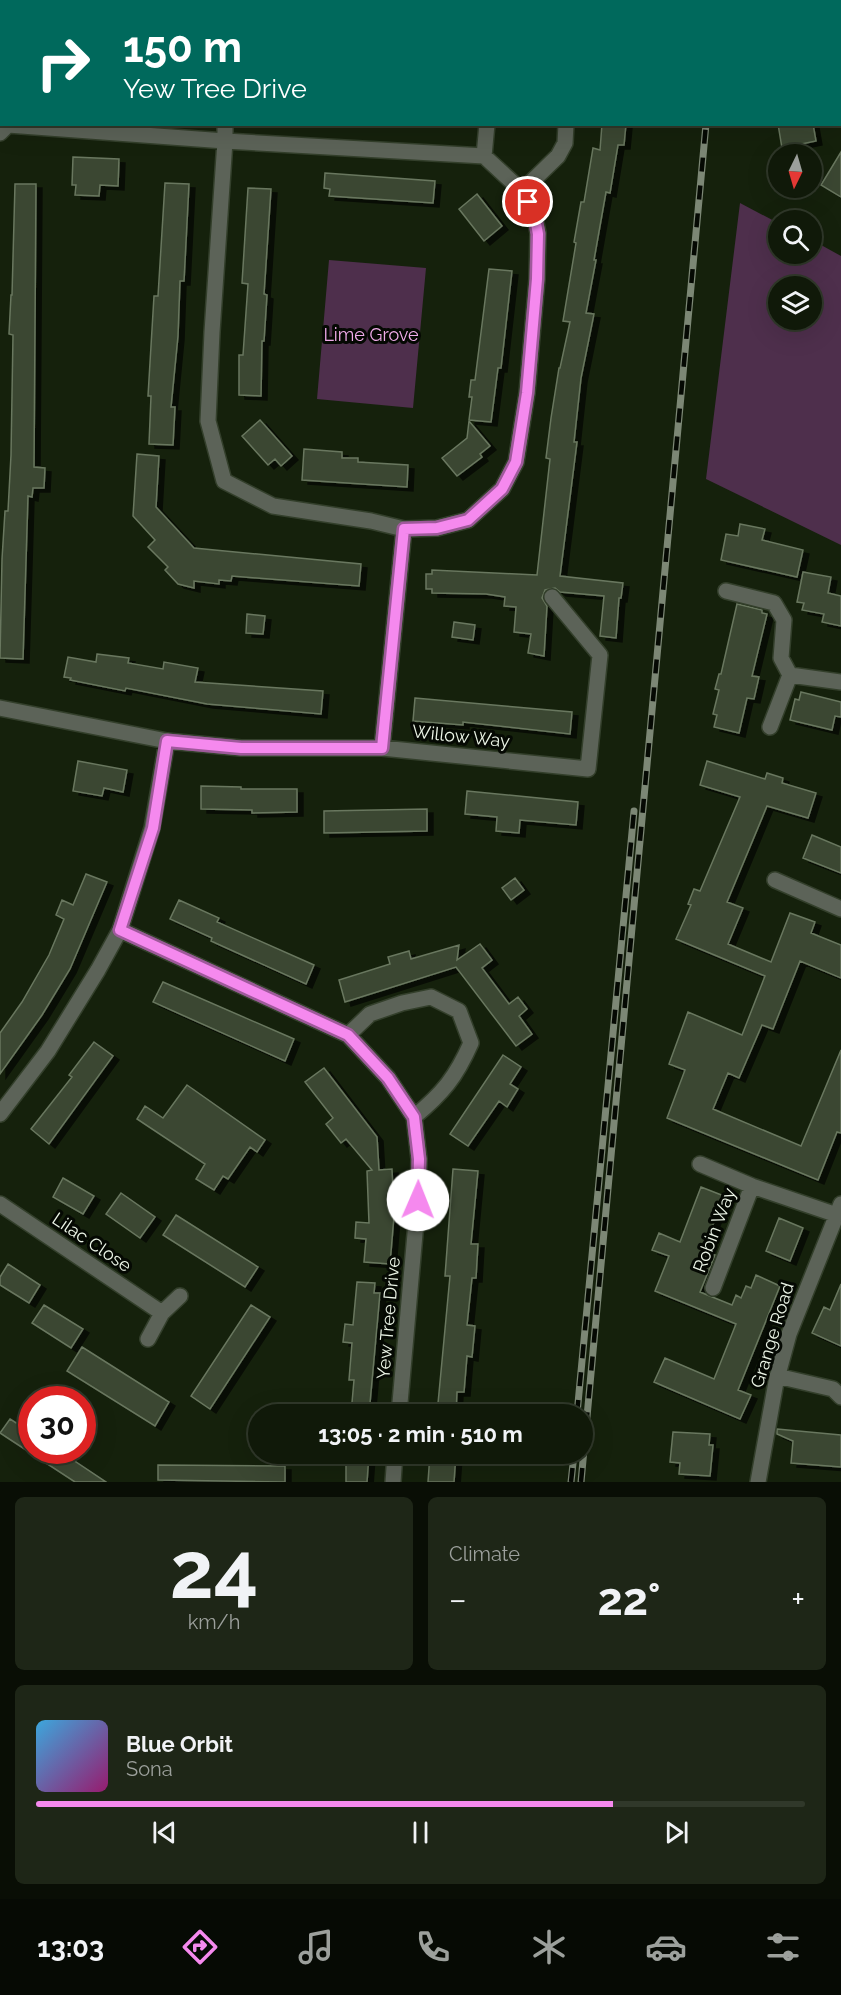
<!DOCTYPE html>
<html lang="en">
<head>
<meta charset="utf-8">
<style>
	body { margin:0; font-family:Raleway,sans-serif; background:#1e2617; color:#f1f3f6; height:100vh; display:flex; flex-direction:column; font-size:22px; white-space:nowrap }
	* { box-sizing:border-box; margin:0 }
	p { font-size:20px; color:#9ca09c }
	.icon { flex:none; width:33px; height:33px; fill:none; stroke:currentColor; stroke-width:2; stroke-linecap:round; stroke-linejoin:round }
	.map { position:relative; height:1482px; overflow:hidden }
	.drawer { display:flex; flex-direction:column; gap:15px; padding:15px; background:#090e05; flex:1 }
	.drawer>* { flex:none }
	.top-card { position:absolute; left:0px; top:0px; width:842px; height:126px; box-shadow:0 6px 24px #0002,0 0 0 2px #30382a; background:#00695c; color:#fff; overflow:hidden }
	.needle { width:39px; rotate:185deg }
	.tools { position:absolute; left:768px; top:144px; display:grid; gap:12px }
	.tools a { display:grid; place-items:center; width:54px; height:54px; border-radius:50%; background:#101909; box-shadow:0 6px 24px #0002,0 0 0 2px #30382a; font-size:30px }
	.speed { position:absolute; left:18px; top:1386px; display:flex; gap:12px; font-size:30px; font-weight:700; text-align:center }
	.speed>* { display:grid; place-content:center; width:78px; height:78px; border-radius:50%; background:#101909; box-shadow:0 6px 24px #0002,0 0 0 2px #30382a; line-height:1 }
	.speed .limit { border:9px solid #d22; background:#fff; color:#111 }
	.pin { position:absolute; display:grid; place-items:center; width:51px; height:51px; color:#fff; margin:-26px; border:3px solid #fff; border-radius:50%; box-shadow:0 2px 6px #0007 }
	.me { position:absolute; width:66px; margin:-33px; rotate:1deg; stroke-linejoin:round; filter:drop-shadow(0 0 4px #0008) }
	.turn { display:flex; align-items:center; gap:21px; height:126px; padding:0 24px; font-size:27px }
	.turn .icon { width:78px; height:78px; stroke-width:2.5 }
	.turn b { display:block; font-size:42px; line-height:51px }
	.big { font-size:45px; font-weight:700; line-height:1.1 }
	.drawer .card { flex:1; display:flex; flex-direction:column; justify-content:center; gap:9px; min-width:0; padding:0 21px; border-radius:9px; background:#1e2617 }
	.drawer .dial { align-items:center; gap:0 }
	.dial b { font-size:78px; line-height:1 }
	.song { display:flex; align-items:center; gap:18px }
	.cover { width:72px; height:72px; border-radius:9px; background:linear-gradient(135deg,hsl(200 70% 55%),hsl(320 70% 35%)) }
	.played { height:6px; border-radius:3px; background:linear-gradient(90deg,#f589ee 75%,#30382a 75%) }
	.keys { display:flex; justify-content:space-around; direction:ltr }
	.heat { display:flex; justify-content:space-between; align-items:center; font-size:33px; direction:ltr }
	.drawer .tiles { flex:1; display:grid; gap:15px; grid-template-columns:1fr 1fr }
	.card:last-child { grid-column:span 2 }
	.trip { position:absolute; left:248px; top:1404px; width:345px; height:60px; border-radius:30px; background:#101909; box-shadow:0 6px 24px #0002,0 0 0 2px #30382a; font-weight:700; line-height:60px; text-align:center }
	.tab-bar { display:flex; height:96px; justify-content:space-around; align-items:center; background:#060a04; color:#9ca09c }
	.tab-bar .icon { width:42px; height:42px }
	.tab-bar .current { color:#f589ee }
	.tab-bar b { font-size:27px; color:#f1f3f6 }
	.map>svg:first-child { display:block }
</style>
</head>
<body>
<div class="map">
<svg width="841" height="1482" viewBox="0 0 841 1482">
	<defs>
		<filter id="shadow"><feDropShadow dx="6" dy="4" stdDeviation="0" flood-color="#0009"/></filter>
	</defs>
	<rect width="100%" height="100%" fill="#15210c"/>
	<!-- green -->
	<path fill="#4e2f4c" fill-rule="evenodd" d="M740,203l38,20v31h34v-14l29,16v289l-135,-66zM778,286h34v34h-34z
		M329,260l97,8 -13,140 -96,-9z"/>
	<!-- building -->
	<path fill="#3a4731" stroke="#69775f" stroke-width="1.5" filter="url(#shadow)" d="M602,124h24l-2,21h-6l-8,48 -4,-1 -12,68h2l-10,53 8,1 -13,64 -7,64h3l-17,134 63,7 -2,15h-2l-3,40 -16,-2 4,-40 -44,-4 -5,-4 -10,2 -3,8 5,8 -3,50 -16,-3 3,-19 -17,-2 2,-25 -12,-1 1,-9 -19,-3 -54,-1v-4h-6v-15h6v-4l105,5 13,-116 -4,-1 5,-40 8,-50h1l10,-46 -7,-1 13,-78 -2,-1 7,-40h3l9,-54 7,2z
		M778,124h35l3,17 -34,7z
		M841,152v45l-20,-12z
		M73,157l46,2 -1,27 -18,-1 -1,11 -24,-1 1,-10h-4z
		M325,173l110,8 -2,22 -104,-7 1,-7 -6,-1z
		M165,183l24,1 -5,97h-4l-2,55 -7,71h4l-2,38 -24,-1 2,-48h-3l6,-100h4z
		M15,184h21l-2,283 11,1 -1,20h-11l-1,9 -4,-1 -5,163 -23,-1 2,-99 3,-48h3l3,-56 2,-120 -4,-1 2,-39h1z
		M248,188l23,1 -7,105 3,1 -3,46h-2l-1,55 -22,-1v-40h4l5,-71 -6,-1z
		M477,194l25,32 -18,15 -25,-32z
		M489,269l23,2 -11,97h-3l-7,54 -22,-2 3,-23h-3l2,-17h4z
		M260,420l32,36 -11,10 -6,-7 -7,6 -26,-29z
		M469,421l21,25 -10,8 2,3 -25,19 -15,-18 25,-20z
		M304,449l38,3v6h16v4l50,3 -1,22 -105,-7z
		M137,454l22,2 -3,51 38,41 167,16 -2,22 -127,-10 -1,5 -12,-1v4l-25,-3v7l-16,-4 -13,-14 3,-3 -20,-20 7,-7 -22,-24z
		M740,524l25,5 -3,11 41,10 -6,27 -76,-17 5,-26 12,2z
		M803,572l28,5 -3,16 13,3v30l-19,-4 2,-8 -22,-4 2,-7 -7,-1z
		M737,604l25,6v3l5,1 -15,62 7,1 -5,22 -7,-1 -8,35 -25,-6 3,-12 -4,-1 6,-24 -4,-1 4,-15h2z
		M247,614l18,2 -2,18 -17,-1z
		M454,622l21,3 -2,15 -21,-3z
		M97,654l32,4 -1,5 35,6 1,-7 34,6 -3,14 128,9 -2,23 -114,-10 -81,-16 -1,3 -55,-11 1,-2 -7,-1 4,-20 28,5z
		M801,692l40,10v15l-6,-1 -3,14 -42,-10 5,-21 4,1z
		M415,698l157,14 -2,22 -107,-12v3l-50,-4z
		M78,761l49,9 -4,22 -19,-4 -2,8 -29,-5z
		M707,761l58,18 2,-6 16,5 -1,5 34,10 -8,25 -41,-12 -40,96 16,6 -15,36 43,18 19,-49 25,9 -4,11 30,12v33l-41,-17 -27,68 -11,-4 -23,53 -11,-5 -15,36 88,37 40,-96v83l-4,-1 -19,48 -151,-62 18,-48 -16,-6 19,-52 54,23 23,-59 -89,-37 15,-34 -3,-1 6,-15 6,2 40,-94 -40,-12z
		M201,786l40,1v2h56v23l-45,1v-3l-51,-1z
		M467,791l111,11 -2,23 -56,-5 -1,13 -23,-2 1,-14 -32,-3z
		M427,809v22l-103,2v-22z
		M812,835l29,12v26l-38,-15z
		M86,874l21,8 -37,87 -28,46 -42,59v-41l22,-31 27,-47 15,-36 -8,-4 6,-15 11,5z
		M515,878l9,12 -13,10 -9,-12z
		M179,900l40,18 -2,4 97,43 -8,19 -95,-43 1,-3 -42,-19z
		M480,944l12,16 -10,8 27,36 9,-7 9,12 -8,7 13,18 -16,12 -60,-79 -111,35 -6,-22 51,-16 -2,-7 21,-6 2,8 48,-14 -2,15z
		M163,982l131,57 -9,22 -132,-59z
		M94,1042l19,14 -64,88 -18,-15 41,-52 -3,-2z
		M503,1055l18,12 -11,17 8,5 -11,18 -8,-6 -31,45 -18,-12z
		M324,1068l53,69 2,33 13,-1 2,47 -4,48 -26,-2 2,-23 -11,-1 1,-16 13,1 -2,-52 5,-1 -26,-31 -5,4 -15,-19 7,-6 -28,-36z
		M187,1085l78,55 -8,12 -7,-5 -22,32 -5,-3 -9,14 -18,-11 9,-15 -68,-45 8,-13 18,12z
		M453,1169l25,2 -7,73h7l-2,34h-4l-5,47 8,1 -3,31 -5,-1 -3,36h-7l-1,22h-19l13,-138h-5z
		M63,1178l31,18 -11,18 -30,-17z
		M701,1187l23,9 -21,55 12,4 -15,37 32,13 4,-10 5,3 5,-12 5,2 5,-13 24,11 -42,104 13,5 -11,24 -86,-37 11,-24 49,21 22,-55 -81,-33 14,-35 -17,-6 7,-17 21,9z
		M121,1193l34,24 -15,21 -34,-24z
		M176,1215l82,52 -13,20 -82,-52z
		M779,1218l24,10 -13,33 -24,-10z
		M8,1264l32,21 -11,18 -29,-18v-8z
		M357,1282l18,1 -1,10h6l-11,121h-18l3,-34h-5l3,-37 -9,-1 2,-18 8,1z
		M841,1284v62l-29,-13 12,-26 6,3z
		M44,1305l39,24 -12,19 -39,-25z
		M251,1305l19,12 -60,92 -19,-13z
		M82,1347l87,55 -14,24 -88,-55z
		M10,1419l22,14v17h26l48,32h-31l-75,-49z
		M777,1429l64,6v32l-50,-4 2,-22 -16,-7z
		M673,1432l37,2 -1,11h4l-3,31 -31,-2 1,-11 -10,-1z
		M346,1454h23l-2,28h-21z
		M430,1454h26l-2,28h-26z
		M158,1465l127,1v16l-127,-2z"/>
	<g fill="none" stroke-linecap="round" stroke-linejoin="round">
		<!-- minor casing -->
		<g stroke="#333f2b" stroke-width="18">
			<path id="minor" d="M224,0v2
				M551,0l4,2
				M513,2l2,-2
				M225,124v17l259,15
				M0,133l8,-8 217,16 -13,191 -4,89 16,60 49,25 98,15 33,8
				M522,191l36,-35 7,-13 1,-19
				M726,591l48,12 10,17 -3,38 9,17
				M0,708l167,33 74,7h141l206,21 12,-114 -48,-58
				M770,727l20,-52 51,7
				M382,748l22,-219 33,-1 31,-8 34,-31 14,-27 11,-69 10,-114 1,-46 -4,-20 -12,-22 -38,-35 3,-32
				M775,880l66,29
				M120,930l228,105 22,-21 32,-11 29,-6 28,14 12,32c-15,34 -28,50 -57,74l5,42 -1,41 -19,214
				M348,1035l40,43 26,39
				M0,1114l48,-63 50,-81 22,-40 32,-102 15,-87
				M700,1164l52,22
				M0,1204l162,109
				M713,1288l39,-102 85,29
				M148,1339l14,-26 18,-17
				M777,1376l56,13 8,8
				M393,1482l2,-28
				M758,1482l18,-100 13,-48 52,-130"/>
		</g>
		<!-- minor -->
		<use href="#minor" stroke="#5c6358" stroke-width="15"/>
		<!-- rail casing -->
		<g stroke="#7c8775" stroke-width="7">
			<path id="rail" d="M718,2v-2
				M577,1414l57,-603
				M571,1482l3,-28
				M581,1482l125,-1358"/>
		</g>
		<!-- rail -->
		<use href="#rail" stroke="#050903" stroke-width="4.5" stroke-dasharray="14" stroke-linecap="butt"/>
	</g>
	<g fill="none" stroke-linecap="round" stroke-linejoin="round">
		<!-- route casing -->
		<g stroke="#9f599b" stroke-width="15">
			<path id="route" d="M418,1200l1,-41 -5,-42 -26,-39 -40,-43 -228,-105 33,-102 14,-87 74,7h141l22,-219 33,-1 31,-8 34,-31 14,-27 11,-69 10,-114 1,-45 -4,-21 -6,-11"/>
		</g>
		<!-- route -->
		<use href="#route" stroke="#f589ee" stroke-width="10"/>
	</g>
	<g text-anchor="middle" dominant-baseline="central" stroke-width="6" stroke-linejoin="round" paint-order="stroke">
		<!-- park labels -->
		<g font-size="18" fill="#f0acea" stroke="#050903">
			<text x="371" y="334">Lime Grove</text>
		</g>
		<!-- street labels -->
		<g font-size="18" fill="#ecf5e7" stroke="#050903">
			<text transform="translate(461 736) rotate(6)">Willow Way</text>
			<text transform="translate(714 1230) rotate(-69)">Robin Way</text>
			<text transform="translate(92 1242) rotate(34)">Lilac Close</text>
			<text transform="translate(388 1318) rotate(-85)">Yew Tree Drive</text>
			<text transform="translate(772 1335) rotate(-73)">Grange Road</text>
		</g>
	</g>
</svg>
<div class="tools">
<a><svg class="needle" viewBox="-14 -14 28 28"><path d="M0-13l5 13h-10z" fill="#e53935"/><path d="M0 13l5-13h-10z" fill="#9ca09c"/></svg></a>
<a><svg class="icon" aria-label="search" viewBox="0 0 24 24"><circle cx="10" cy="10" r="6"/><path d="M15 15l6 6"/></svg></a>
<a><svg class="icon" aria-label="layers" viewBox="0 0 24 24"><path d="M12 4l9 5-9 5-9-5zM3 14l9 5 9-5"/></svg></a>
</div>
<div class="speed"><div class="limit">30</div></div>
<div class="pin" style="left:528px;top:202px;background:#d93025"><svg class="icon" aria-label="arrive" viewBox="0 0 24 24"><path d="M6 21V4h12l-3 4 3 4H6"/></svg></div>
<svg class="me" style="left:418px;top:1200px" viewBox="-20 -20 40 40"><circle r="19" fill="#fff"/><path d="M0-13L10 11 0 6-10 11z" fill="#f589ee"/></svg>
<div class="trip">13:05 · 2 min · 510 m</div>
<div class="top-card">
<div class="turn"><svg class="icon" aria-label="right" viewBox="0 0 24 24"><path d="M7 20v-9h11M14 6l5 5-5 5"/></svg><div><b>150 m</b>Yew Tree Drive</div></div>
</div>
</div>
<section class="drawer">
<div class="tiles">
<div class="card dial"><b>24</b><p>km/h</p></div>
<div class="card"><p>Climate</p>
<div class="heat"><a>−</a><b class="big">22°</b><a>+</a></div>
</div>
<div class="card">
<div class="song"><i class="cover"></i><div><b>Blue Orbit</b><p>Sona</p></div></div>
<div class="played"></div>
<div class="keys"><svg class="icon" aria-label="previous" viewBox="0 0 24 24"><path d="M18 5L8 12l10 7zM5 5v14"/></svg><svg class="icon" aria-label="pause" viewBox="0 0 24 24"><path d="M8 5v14M16 5v14"/></svg><svg class="icon" aria-label="next" viewBox="0 0 24 24"><path d="M6 5l10 7-10 7zM19 5v14"/></svg></div>
</div>
</div>
</section>
<nav class="tab-bar">
<b>13:03</b>
<svg class="icon current" aria-label="directions" viewBox="0 0 24 24"><path d="M12 3l9 9-9 9-9-9zM9 14v-3h6M13 9l2 2-2 2"/></svg>
<svg class="icon" aria-label="music" viewBox="0 0 24 24"><path d="M9 18V5l10-2v13"/><circle cx="6" cy="18" r="3"/><circle cx="16" cy="16" r="3"/></svg>
<svg class="icon" aria-label="phone" viewBox="0 0 24 24"><path d="M5 4h4l2 5-3 2q2 4 5 5l2-3 5 2v4C11 20 4 13 5 4z"/></svg>
<svg class="icon" aria-label="climate" viewBox="0 0 24 24"><path d="M12 3v18M4 7l16 10M4 17L20 7"/></svg>
<svg class="icon" aria-label="car" viewBox="0 0 24 24"><path d="M5 17H2v-5l4-1 3-4h7l3 4 3 1v5h-3M9 17h6M6 11h13"/><circle cx="7" cy="17" r="2"/><circle cx="17" cy="17" r="2"/></svg>
<svg class="icon" aria-label="filters" viewBox="0 0 24 24"><path d="M4 7h16M4 17h16"/><circle cx="9" cy="7" r="2"/><circle cx="15" cy="17" r="2"/></svg>
</nav>
</body>
</html>
